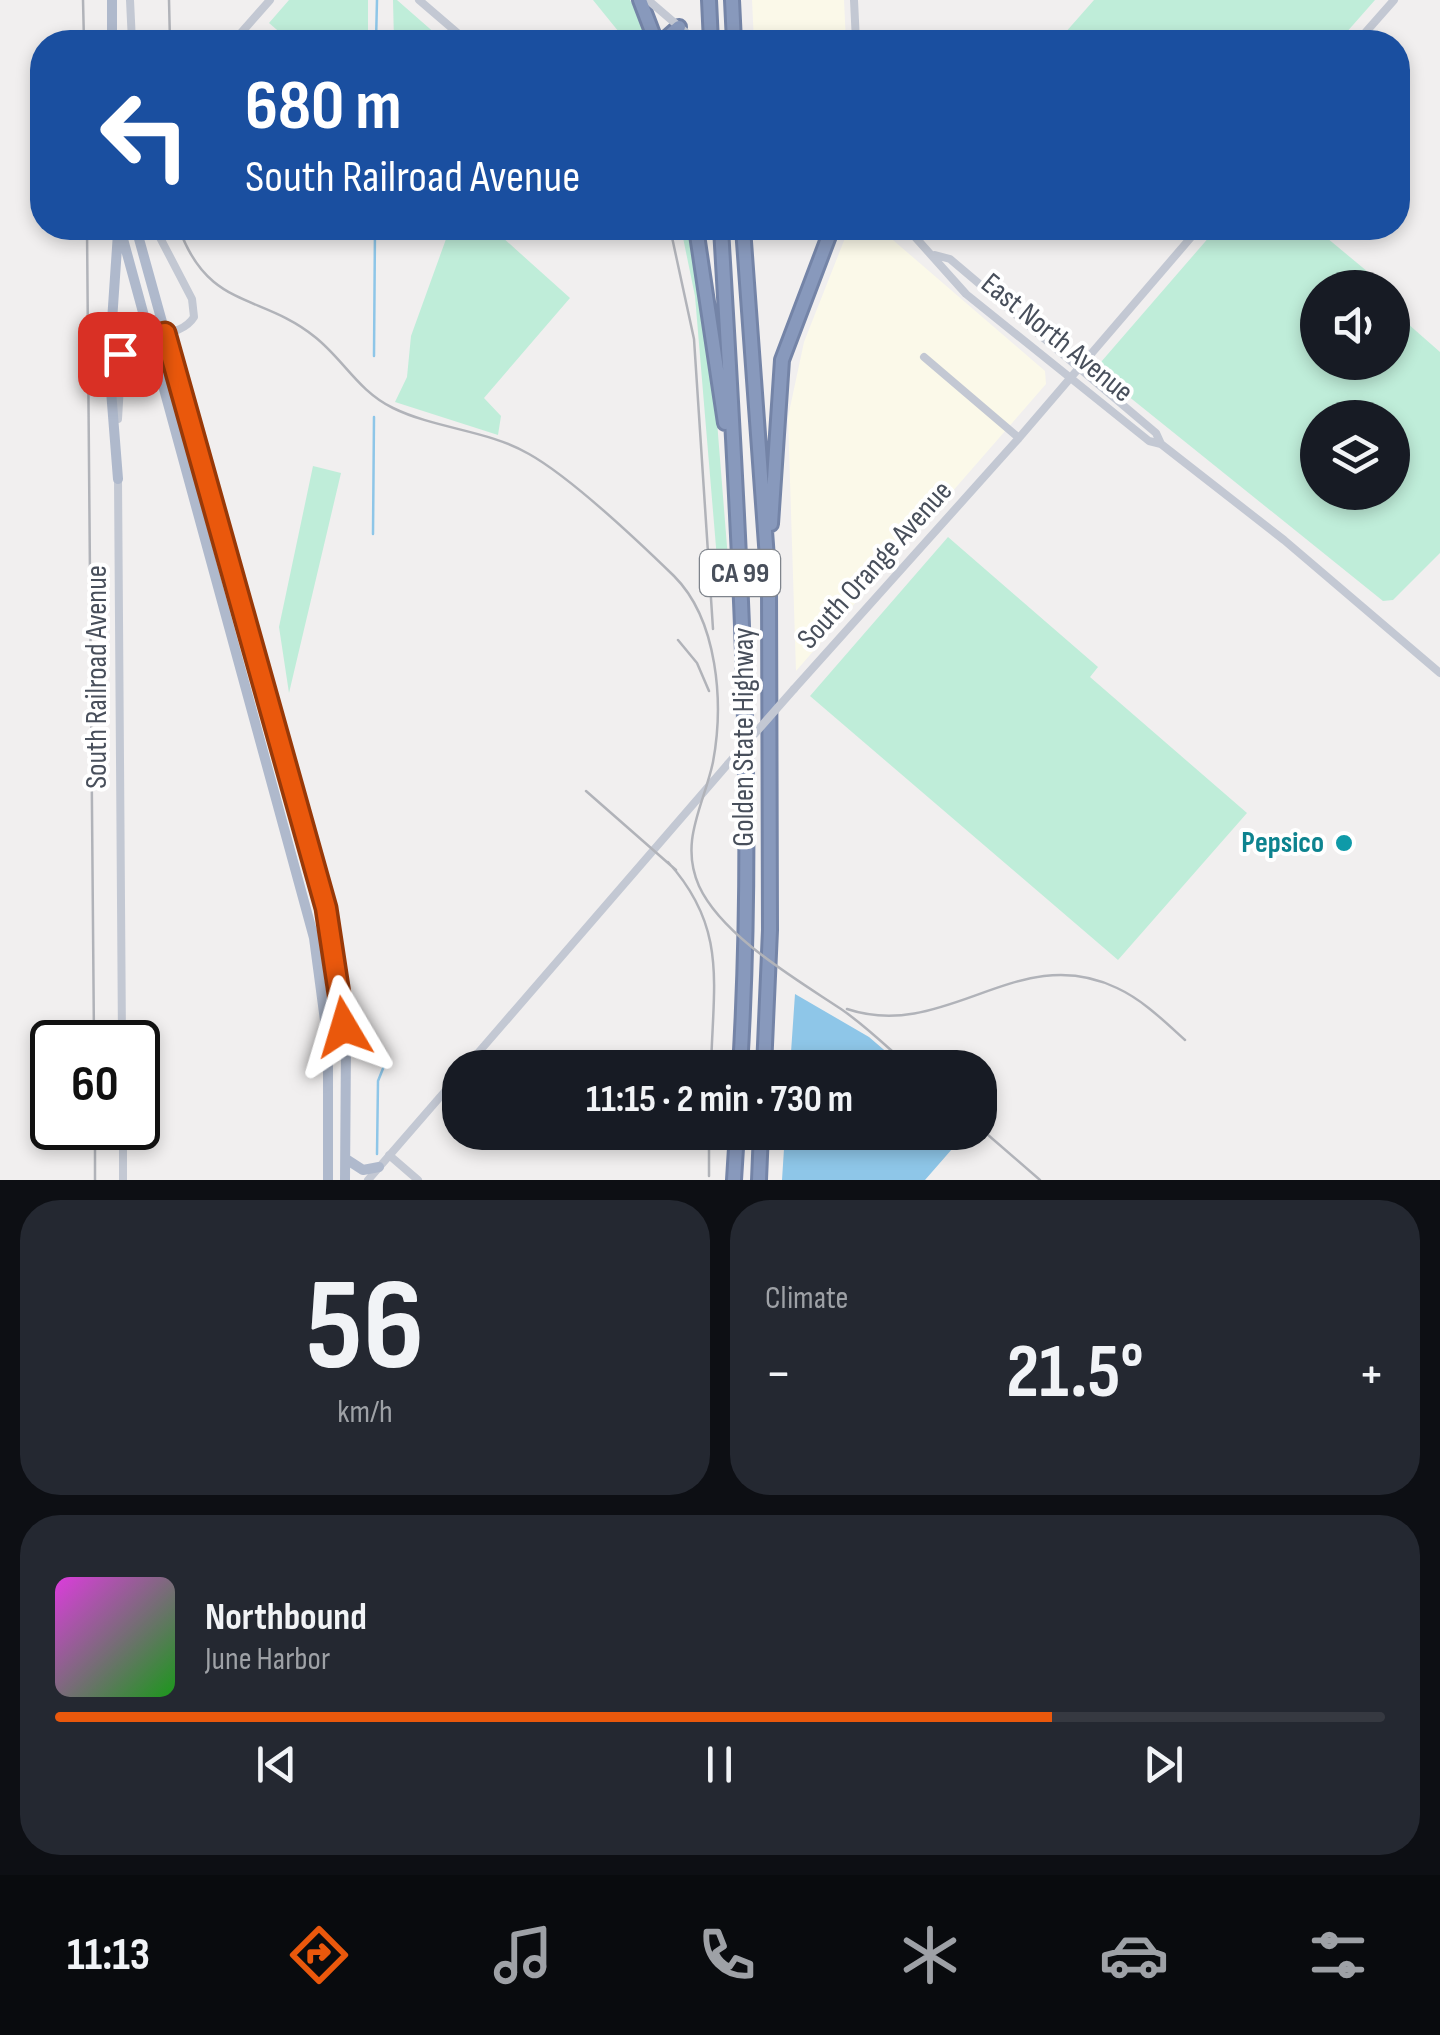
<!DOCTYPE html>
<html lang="en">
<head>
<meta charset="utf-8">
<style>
	body { margin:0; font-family:"Sofia Sans Condensed",sans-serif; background:#242831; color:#f1f3f6; height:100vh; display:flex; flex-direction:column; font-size:38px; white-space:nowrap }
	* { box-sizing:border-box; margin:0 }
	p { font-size:32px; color:#9ea1a6 }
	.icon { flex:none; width:55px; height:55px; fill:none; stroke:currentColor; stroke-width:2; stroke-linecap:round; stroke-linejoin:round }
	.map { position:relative; height:1180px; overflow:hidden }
	.side { display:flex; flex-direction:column; gap:20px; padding:20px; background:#0d0f14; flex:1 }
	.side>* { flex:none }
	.banner { position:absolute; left:30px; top:30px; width:1380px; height:210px; border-radius:40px; box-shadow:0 5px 15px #0003; background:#1a4fa0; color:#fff; overflow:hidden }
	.buttons { position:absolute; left:1300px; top:270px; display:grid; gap:20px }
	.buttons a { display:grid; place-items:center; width:110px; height:110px; border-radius:50%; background:#171b24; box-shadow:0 5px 15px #0003; font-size:50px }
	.speed { position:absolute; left:30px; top:1020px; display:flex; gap:20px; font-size:50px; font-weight:700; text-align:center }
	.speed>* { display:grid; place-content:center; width:130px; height:130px; border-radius:50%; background:#171b24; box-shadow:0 5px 15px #0003; line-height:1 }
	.speed .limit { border:5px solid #111; border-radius:15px; background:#fff; color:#111 }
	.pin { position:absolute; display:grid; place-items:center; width:85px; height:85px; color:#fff; margin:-42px; border-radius:20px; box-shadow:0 5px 15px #0006 }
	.me { position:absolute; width:110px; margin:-55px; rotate:353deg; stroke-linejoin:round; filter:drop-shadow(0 0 8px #0008) }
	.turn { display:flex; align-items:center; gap:35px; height:210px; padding:0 50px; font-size:45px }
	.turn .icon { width:130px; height:130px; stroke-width:2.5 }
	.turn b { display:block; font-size:70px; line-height:85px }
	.big { font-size:75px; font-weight:700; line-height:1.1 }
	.side .tile { flex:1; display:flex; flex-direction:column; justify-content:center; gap:15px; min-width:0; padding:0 35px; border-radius:40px; background:#242831 }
	.side .dial { align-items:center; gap:0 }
	.dial b { font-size:130px; line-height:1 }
	.song { display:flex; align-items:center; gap:30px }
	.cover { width:120px; height:120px; border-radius:15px; background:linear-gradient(135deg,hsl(300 70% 55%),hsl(120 70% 35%)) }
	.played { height:10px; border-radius:5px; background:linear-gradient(90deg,#ea580c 75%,#363941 75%) }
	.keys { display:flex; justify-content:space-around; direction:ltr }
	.heat { display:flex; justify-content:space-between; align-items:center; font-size:55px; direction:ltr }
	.side .tiles { flex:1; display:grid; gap:20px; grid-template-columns:1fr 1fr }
	.tile:last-child { grid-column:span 2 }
	.trip { position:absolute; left:442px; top:1050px; width:555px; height:100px; border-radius:40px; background:#171b24; box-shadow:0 5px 15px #0003; font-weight:700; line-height:100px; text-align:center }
	.tab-bar { display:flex; height:160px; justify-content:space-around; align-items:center; background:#090b0e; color:#9ea1a6 }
	.tab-bar .icon { width:70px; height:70px }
	.tab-bar .active { color:#ea580c }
	.tab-bar b { font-size:45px; color:#f1f3f6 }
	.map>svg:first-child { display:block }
</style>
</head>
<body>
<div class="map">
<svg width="1440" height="1180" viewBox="0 0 1440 1180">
	<rect width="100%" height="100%" fill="#f1efef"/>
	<!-- commercial -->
	<path fill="#fbf9e9" d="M752,0h92l2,42h-92z
		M849,228h30l166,143 1,13 -250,287 -8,-254 16,-75z"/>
	<!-- green -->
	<path fill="#bfedd9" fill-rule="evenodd" d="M289,0h79v42h-77l-22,-19z
		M393,0h4l48,42h-51z
		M593,0h37l14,22 5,20h-22z
		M1094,0h281l-37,42h-281z
		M450,228h42l78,70 -86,100 17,18 -3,19 -103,-33 12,-25 4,-41z
		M681,228h10l23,156 14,175h-11l-22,-263z
		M1217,228h98l71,59 -68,1v74h74l1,-69 14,13 -8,10 41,36v201l-47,47 -10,1 -281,-226 -1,-13zM1318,418h74v74h-74z
		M313,466l28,7 -52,220 -10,-66z
		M948,537l150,130 -8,10 157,136 -129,147 -308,-264z"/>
	<!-- water -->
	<path fill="#8ec6e8" d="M795,994l74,43 35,30h-114z
		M785,1133v-1l181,1 -41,47h-143z"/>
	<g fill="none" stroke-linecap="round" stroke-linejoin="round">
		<!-- stream -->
		<path stroke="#8ec6e8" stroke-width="2.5" d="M376,42l1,-42
			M374,356l1,-128
			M373,534l1,-117
			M377,1154l1,-73 6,-15"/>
		<!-- highway casing -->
		<g stroke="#7484a7" stroke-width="18">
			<path id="highway" d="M640,0l16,42
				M709,0l2,42
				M732,0l2,42
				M662,42l17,-15
				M696,228l29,195
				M721,228c16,279 36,560 19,840
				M743,228l26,358 1,344 -6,138
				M771,524l11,-164 50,-132
				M734,1180l3,-48
				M759,1180l2,-48"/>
		</g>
		<!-- minor -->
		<path stroke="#c3c8d3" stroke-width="8" d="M130,0l2,42
			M419,0l49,42
			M648,0l49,42
			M854,0l2,42
			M233,42l37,-42
			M1357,42l37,-42
			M907,228l59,66 183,147 12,3 123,96 156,133
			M935,255l15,4 206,174 5,11
			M924,357l95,81
			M118,419l4,-68c19,-20 58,-11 72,-34l-2,-18 -37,-71
			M118,478l4,564
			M794,689l225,-251 180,-210
			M465,1068l263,-304
			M123,1128v52
			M389,1155l29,25
			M368,1180l92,-106"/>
		<!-- major -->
		<path stroke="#afb9cc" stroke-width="10" d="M112,0v42
			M120,228l194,710 14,105v137
			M136,228l196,708 14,109 -1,135
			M118,233l-9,132 9,114
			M346,1159l17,11 16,-3"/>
		<!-- highway -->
		<use href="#highway" stroke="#8899bc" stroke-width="12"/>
		<!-- rail -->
		<path stroke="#b1b3b9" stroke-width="2.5" d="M83,0l1,42
			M169,0l1,42
			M87,228l7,814
			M179,228c29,82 82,65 136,109 28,22 44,55 78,71 43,21 95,22 136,46 41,23 110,88 145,122 44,44 50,127 39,186 -9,43 -34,79 -14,124 23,50 97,93 142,123 25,17 47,39 70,59
			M670,228l24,111 19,290
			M678,640l19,23 12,28
			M586,791l90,79
			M668,862c60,66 45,123 43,206
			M847,1009c100,33 171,-69 270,-21 26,12 47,33 68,52
			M95,1128v52
			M980,1128l60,52
			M709,1176v-44"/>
		<!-- minor-bridge -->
		<path stroke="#c3c8d3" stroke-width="8" d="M728,764l66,-75"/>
	</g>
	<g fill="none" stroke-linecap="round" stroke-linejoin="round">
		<!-- route casing -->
		<g stroke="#983908" stroke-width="25">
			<path id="route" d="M120,354l12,-12 33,-9 161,575 18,119"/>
		</g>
		<!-- route -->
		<use href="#route" stroke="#ea580c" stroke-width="18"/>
	</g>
	<!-- markers -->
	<circle fill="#0f9aa8" stroke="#fff" stroke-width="4" cx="1344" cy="843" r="10"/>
	<g text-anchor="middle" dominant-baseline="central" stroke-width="8" stroke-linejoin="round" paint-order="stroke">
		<!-- shield labels -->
		<rect fill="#fff" stroke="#7f848c" stroke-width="2.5" x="700" y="550" width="80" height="46" rx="8"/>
		<g font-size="28" font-weight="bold" fill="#484f5b">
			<text x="740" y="573">CA 99</text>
		</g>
		<!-- street labels -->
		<g font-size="30" fill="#484f5b" stroke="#fff">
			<text transform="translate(1057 338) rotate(39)">East North Avenue</text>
			<text transform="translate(875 565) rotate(-48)">South Orange Avenue</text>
			<text transform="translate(97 677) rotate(-90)">South Railroad Avenue</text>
			<text transform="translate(744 737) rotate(-90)">Golden State Highway</text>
		</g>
		<!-- culture labels -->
		<g font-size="30" font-weight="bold" fill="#0d838f" stroke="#fff" text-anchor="end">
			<text x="1324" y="843">Pepsico</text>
		</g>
	</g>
</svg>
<div class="buttons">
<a><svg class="icon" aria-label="sound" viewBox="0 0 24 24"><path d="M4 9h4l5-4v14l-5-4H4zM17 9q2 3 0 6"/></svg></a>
<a><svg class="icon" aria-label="layers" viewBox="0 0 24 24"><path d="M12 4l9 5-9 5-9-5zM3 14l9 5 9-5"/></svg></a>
</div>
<div class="speed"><div class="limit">60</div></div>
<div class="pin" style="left:120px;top:354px;background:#d93025"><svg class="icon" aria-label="arrive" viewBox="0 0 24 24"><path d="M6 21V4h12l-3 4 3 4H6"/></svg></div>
<svg class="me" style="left:344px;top:1027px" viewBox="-20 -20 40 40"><path d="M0-17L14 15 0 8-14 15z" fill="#ea580c" stroke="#fff" stroke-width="4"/></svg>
<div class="trip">11:15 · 2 min · 730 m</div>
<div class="banner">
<div class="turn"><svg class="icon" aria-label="left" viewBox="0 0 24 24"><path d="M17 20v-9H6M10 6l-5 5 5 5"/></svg><div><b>680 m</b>South Railroad Avenue</div></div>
</div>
</div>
<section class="side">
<div class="tiles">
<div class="tile dial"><b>56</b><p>km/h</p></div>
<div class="tile"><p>Climate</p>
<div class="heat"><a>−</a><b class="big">21.5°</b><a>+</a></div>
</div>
<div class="tile">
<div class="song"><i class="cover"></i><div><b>Northbound</b><p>June Harbor</p></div></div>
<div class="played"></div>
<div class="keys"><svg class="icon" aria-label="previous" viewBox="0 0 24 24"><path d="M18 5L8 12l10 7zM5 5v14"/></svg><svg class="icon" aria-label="pause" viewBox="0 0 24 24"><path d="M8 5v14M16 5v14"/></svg><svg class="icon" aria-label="next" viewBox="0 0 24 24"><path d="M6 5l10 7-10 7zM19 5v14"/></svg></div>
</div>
</div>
</section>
<nav class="tab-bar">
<b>11:13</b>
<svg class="icon active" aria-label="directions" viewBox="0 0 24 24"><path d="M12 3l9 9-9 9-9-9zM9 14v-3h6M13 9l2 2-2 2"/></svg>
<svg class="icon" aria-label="music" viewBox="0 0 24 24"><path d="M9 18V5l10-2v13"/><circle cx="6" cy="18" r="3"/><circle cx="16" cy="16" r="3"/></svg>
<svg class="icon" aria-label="phone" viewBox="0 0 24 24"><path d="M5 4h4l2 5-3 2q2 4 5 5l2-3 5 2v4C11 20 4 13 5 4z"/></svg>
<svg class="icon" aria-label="climate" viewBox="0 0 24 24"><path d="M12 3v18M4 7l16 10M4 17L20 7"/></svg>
<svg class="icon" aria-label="car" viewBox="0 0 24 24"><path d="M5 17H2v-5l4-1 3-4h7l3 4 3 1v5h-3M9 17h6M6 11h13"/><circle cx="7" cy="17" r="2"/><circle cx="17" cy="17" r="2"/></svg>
<svg class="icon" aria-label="filters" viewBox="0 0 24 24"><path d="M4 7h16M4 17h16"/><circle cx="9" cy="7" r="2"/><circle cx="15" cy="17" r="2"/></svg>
</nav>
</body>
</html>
